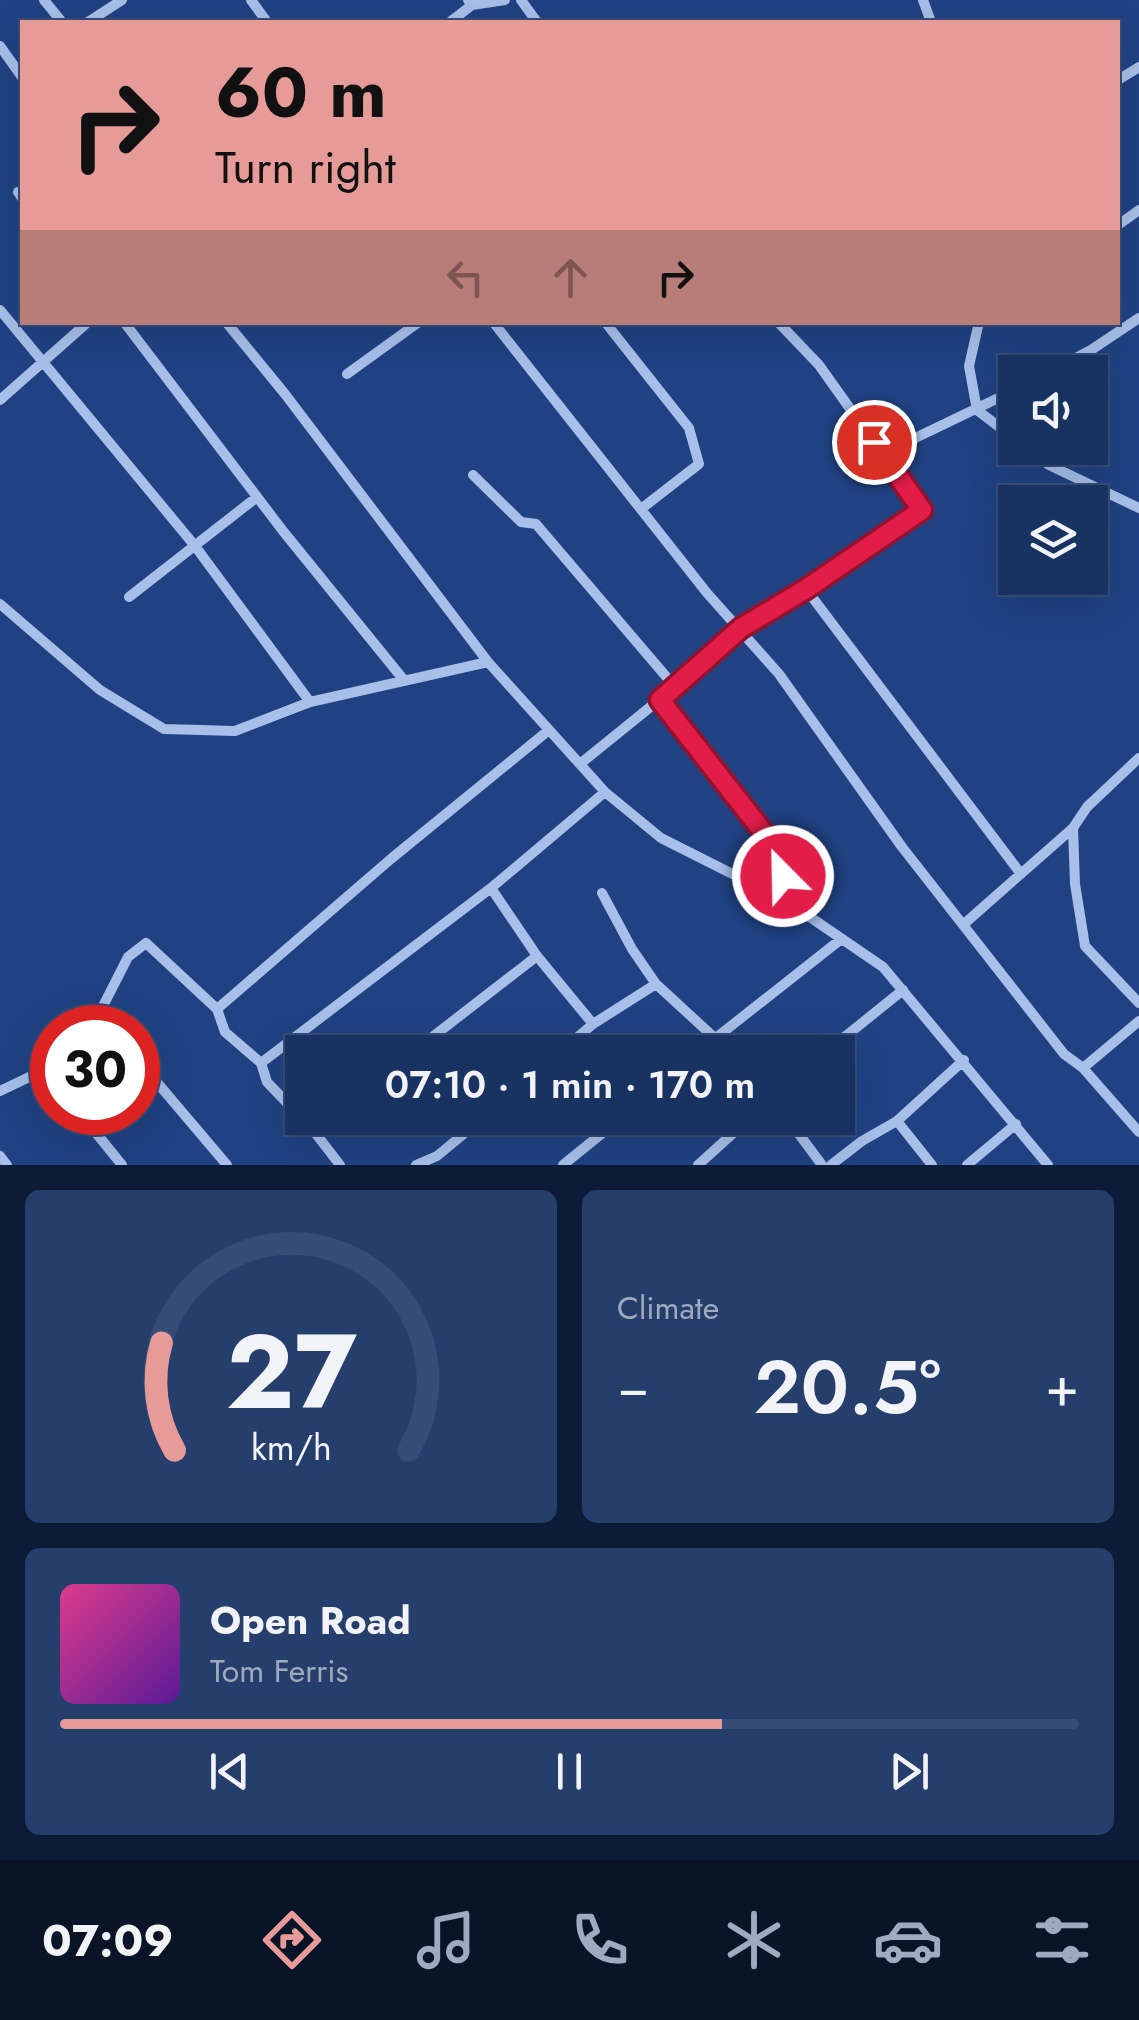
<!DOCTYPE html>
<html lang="en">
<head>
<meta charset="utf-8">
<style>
	body { margin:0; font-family:Jost,sans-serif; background:#253e6b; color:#f1f3f6; height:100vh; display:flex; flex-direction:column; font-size:38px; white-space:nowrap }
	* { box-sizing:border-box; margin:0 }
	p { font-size:32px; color:#9faabe }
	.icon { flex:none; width:55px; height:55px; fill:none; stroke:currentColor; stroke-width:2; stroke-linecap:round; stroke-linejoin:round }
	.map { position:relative; height:1165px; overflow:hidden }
	.panel { display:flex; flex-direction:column; gap:25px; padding:25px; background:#0d1c36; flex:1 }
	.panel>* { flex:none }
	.top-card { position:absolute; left:20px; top:20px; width:1100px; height:305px; border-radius:0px; box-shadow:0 10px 40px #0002,0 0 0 2px #364d77; background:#e69b98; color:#111; overflow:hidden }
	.tools { position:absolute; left:998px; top:355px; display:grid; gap:20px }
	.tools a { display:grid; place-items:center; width:110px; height:110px; border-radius:0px; background:#183262; box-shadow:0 10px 40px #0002,0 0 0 2px #364d77; font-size:50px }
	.speed { position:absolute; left:30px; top:1005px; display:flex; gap:20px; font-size:50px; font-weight:700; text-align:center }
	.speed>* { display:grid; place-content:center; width:130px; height:130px; border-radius:50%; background:#183262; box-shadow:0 10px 40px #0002,0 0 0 2px #364d77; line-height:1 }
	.speed .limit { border:15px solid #d22; background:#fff; color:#111 }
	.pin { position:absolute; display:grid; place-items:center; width:85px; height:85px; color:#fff; margin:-42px; border:5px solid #fff; border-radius:50%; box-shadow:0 2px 10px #0007 }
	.me { position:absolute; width:110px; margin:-55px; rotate:337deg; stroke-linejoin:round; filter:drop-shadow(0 0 8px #0008) }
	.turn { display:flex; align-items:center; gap:35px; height:210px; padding:0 30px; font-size:45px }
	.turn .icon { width:130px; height:130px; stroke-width:2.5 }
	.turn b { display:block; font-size:70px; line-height:85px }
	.lanes { display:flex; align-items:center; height:95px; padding:0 30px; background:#0003; justify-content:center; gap:50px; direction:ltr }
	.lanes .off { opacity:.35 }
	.big { font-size:75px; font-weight:600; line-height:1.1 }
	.panel .tile { flex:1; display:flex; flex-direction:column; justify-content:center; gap:15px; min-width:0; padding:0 35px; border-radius:15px; background:#253e6b }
	.panel .dial { align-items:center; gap:0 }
	.dial svg { height:260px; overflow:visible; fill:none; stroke:#364d77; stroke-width:7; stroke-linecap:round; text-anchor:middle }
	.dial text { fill:#f1f3f6; stroke:none }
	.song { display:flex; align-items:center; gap:30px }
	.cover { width:120px; height:120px; border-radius:15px; background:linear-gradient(135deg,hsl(330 70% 55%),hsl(270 70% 35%)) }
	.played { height:10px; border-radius:5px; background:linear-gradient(90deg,#e69b98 65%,#364d77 65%) }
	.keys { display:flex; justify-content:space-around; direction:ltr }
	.heat { display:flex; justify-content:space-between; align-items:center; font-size:55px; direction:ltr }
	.panel .tiles { flex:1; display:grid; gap:25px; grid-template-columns:1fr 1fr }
	.tile:last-child { grid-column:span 2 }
	.trip { position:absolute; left:285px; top:1035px; width:570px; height:100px; border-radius:0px; background:#183262; box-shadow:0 10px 40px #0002,0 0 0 2px #364d77; font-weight:600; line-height:100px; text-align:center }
	.menu { display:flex; height:160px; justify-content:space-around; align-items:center; background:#0a1427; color:#9faabe }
	.menu .icon { width:70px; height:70px }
	.menu .on { color:#e69b98 }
	.menu b { font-size:45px; color:#f1f3f6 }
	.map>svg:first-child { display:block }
</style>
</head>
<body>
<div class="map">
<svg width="1139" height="1165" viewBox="0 0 1139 1165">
	<rect width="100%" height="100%" fill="#204283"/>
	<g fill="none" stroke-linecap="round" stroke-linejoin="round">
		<!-- minor -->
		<path stroke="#a7bfe9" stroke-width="10" d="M44,0l18,22
			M251,0l16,22
			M521,0l16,22
			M923,0l8,22
			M472,5l33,-5
			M88,22l34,-22
			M450,22l22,-17 -4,-5
			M0,46l22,31
			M1118,80l21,-13
			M18,192l4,6
			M1118,225l21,-15
			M0,310l195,236 115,156
			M124,322l159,209 120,148
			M226,322l59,72 203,268
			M493,322l214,271 72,81 123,173 162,207 19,14 56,64
			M605,322l84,106 10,36 -58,45
			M979,322l-10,44 8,44 38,29
			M1049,372l42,-22 48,-32
			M347,374l72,-52
			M0,400l88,-78
			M1026,448l23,17 90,43
			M882,454l133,-64
			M473,475l48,47 15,2 139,163 -95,77
			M806,589l215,285
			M129,597l128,-100
			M0,604l100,86 64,39 71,2 75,-29 178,-40 117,130 56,46 127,64 95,65 165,198
			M675,687l66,-59 65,-39 116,-79 -103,-145 -41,-43
			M659,701l119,150 10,51
			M1139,758l-52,49 -14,21 2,56 10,62 54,57
			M605,792l-114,96 46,68 56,68 63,-40
			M602,893l30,56 24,35 74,68
			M964,924l109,-96
			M217,1009l175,-151 157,-128
			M99,1014l11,14
			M78,1028l21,-14 29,-57 18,-14 71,66 8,23 36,31 6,19 46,48 27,35
			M413,1052l124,-96
			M560,1052l33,-28
			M698,1052l142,-112
			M826,1052l77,-62
			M138,1060l89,105
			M261,1063l230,-175
			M1083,1068l56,-47
			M0,1091l44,-21 8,-11
			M79,1112l43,53
			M787,1118l35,47
			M897,1121l35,44
			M313,1130l16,-12
			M0,1156l7,9
			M416,1165l21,-9 46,-38
			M563,1165l58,-47
			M698,1165l52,-47
			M831,1165l31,-24 35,-20 67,-61
			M967,1165l49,-41"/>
	</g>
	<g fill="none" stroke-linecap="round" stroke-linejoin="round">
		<!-- route casing -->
		<g stroke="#92132f" stroke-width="25">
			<path id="route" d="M783,876l-5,-25 -118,-151 81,-72 65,-39 116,-79 -48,-68"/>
		</g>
		<!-- route -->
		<use href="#route" stroke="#e11d48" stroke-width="18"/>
	</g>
</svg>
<div class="tools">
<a><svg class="icon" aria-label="sound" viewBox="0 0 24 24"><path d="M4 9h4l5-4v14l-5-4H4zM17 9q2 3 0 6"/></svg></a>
<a><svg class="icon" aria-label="layers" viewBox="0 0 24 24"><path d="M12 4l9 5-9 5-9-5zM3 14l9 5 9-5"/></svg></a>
</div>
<div class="speed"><div class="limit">30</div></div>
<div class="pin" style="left:874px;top:442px;background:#d93025"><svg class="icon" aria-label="arrive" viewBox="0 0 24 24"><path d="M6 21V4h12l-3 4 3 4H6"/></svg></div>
<svg class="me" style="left:783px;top:876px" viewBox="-20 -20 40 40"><circle r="17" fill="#e11d48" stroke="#fff" stroke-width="3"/><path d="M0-11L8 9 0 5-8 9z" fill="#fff"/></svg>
<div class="trip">07:10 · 1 min · 170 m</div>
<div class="top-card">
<div class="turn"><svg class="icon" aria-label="right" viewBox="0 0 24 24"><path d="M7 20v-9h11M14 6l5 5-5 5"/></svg><div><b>60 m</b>Turn right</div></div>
<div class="lanes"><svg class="icon off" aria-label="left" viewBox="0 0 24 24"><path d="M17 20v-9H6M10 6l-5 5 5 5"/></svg><svg class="icon off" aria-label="ahead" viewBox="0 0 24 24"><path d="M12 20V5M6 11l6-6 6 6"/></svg><svg class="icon" aria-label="right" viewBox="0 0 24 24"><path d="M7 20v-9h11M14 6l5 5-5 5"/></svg></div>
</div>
</div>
<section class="panel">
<div class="tiles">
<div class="tile dial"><svg viewBox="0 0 100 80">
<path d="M14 69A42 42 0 1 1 86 69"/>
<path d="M14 69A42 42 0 0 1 10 36" stroke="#e69b98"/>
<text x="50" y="56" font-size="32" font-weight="700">27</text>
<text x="50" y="72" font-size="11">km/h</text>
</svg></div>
<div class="tile"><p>Climate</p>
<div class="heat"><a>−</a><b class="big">20.5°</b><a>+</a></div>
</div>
<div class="tile">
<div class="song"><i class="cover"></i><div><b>Open Road</b><p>Tom Ferris</p></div></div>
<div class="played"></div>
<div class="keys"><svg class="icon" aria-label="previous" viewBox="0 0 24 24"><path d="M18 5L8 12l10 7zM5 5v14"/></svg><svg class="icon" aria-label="pause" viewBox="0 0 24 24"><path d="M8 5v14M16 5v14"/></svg><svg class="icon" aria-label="next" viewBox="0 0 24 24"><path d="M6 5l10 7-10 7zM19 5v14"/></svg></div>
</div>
</div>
</section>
<nav class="menu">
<b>07:09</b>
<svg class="icon on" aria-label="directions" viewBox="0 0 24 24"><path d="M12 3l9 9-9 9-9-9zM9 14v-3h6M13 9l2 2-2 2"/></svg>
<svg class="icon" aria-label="music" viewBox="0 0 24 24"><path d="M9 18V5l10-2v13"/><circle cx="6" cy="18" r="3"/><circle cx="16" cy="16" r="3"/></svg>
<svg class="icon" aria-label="phone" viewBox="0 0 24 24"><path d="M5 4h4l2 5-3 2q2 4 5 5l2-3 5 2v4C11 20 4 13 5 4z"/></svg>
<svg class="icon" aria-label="climate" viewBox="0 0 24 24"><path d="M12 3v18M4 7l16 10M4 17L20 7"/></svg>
<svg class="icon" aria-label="car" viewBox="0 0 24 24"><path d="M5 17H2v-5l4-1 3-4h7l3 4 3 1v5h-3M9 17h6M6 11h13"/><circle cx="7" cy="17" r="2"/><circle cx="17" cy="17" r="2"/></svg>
<svg class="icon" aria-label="filters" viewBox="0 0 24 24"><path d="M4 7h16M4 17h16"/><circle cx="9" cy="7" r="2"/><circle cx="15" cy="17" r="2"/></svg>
</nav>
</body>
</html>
